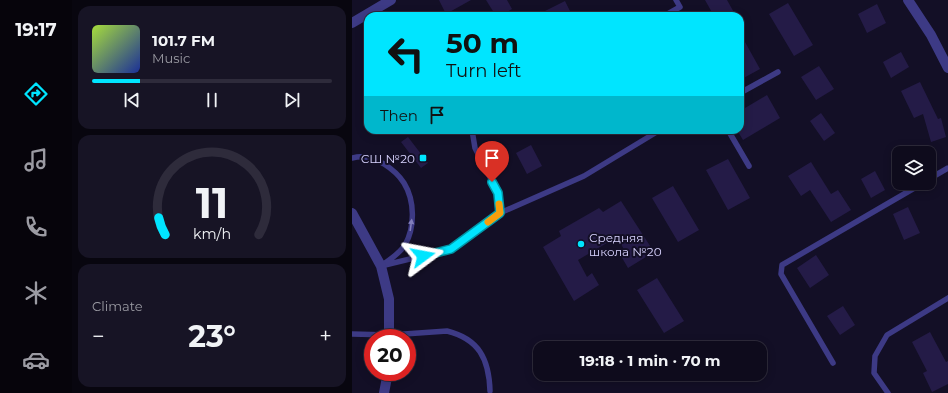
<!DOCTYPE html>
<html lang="en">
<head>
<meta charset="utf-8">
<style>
	body { margin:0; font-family:Montserrat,sans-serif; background:#171425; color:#f1f3f6; height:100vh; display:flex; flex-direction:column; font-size:15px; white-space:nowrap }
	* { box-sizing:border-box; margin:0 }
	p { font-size:13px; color:#9b9ba3 }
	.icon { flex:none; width:22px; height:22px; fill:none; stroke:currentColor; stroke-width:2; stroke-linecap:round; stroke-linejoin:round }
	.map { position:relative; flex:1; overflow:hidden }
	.details { display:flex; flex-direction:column; gap:6px; padding:6px; background:#08060f; width:280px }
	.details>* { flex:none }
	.hud { position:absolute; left:12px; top:12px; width:380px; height:122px; border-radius:12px; box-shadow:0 2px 10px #0003,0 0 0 1px #2e2b3b; background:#00e5ff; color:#111; overflow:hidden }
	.tools { position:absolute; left:540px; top:146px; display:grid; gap:8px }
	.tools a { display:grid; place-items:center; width:44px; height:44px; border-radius:8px; background:#0e0b1c; box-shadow:0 2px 10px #0003,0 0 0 1px #2e2b3b; font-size:20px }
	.speed { position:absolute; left:12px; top:329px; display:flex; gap:8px; font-size:20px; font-weight:700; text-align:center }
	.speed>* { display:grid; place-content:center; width:52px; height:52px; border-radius:50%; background:#0e0b1c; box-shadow:0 2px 10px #0003,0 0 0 1px #2e2b3b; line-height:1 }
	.speed .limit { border:6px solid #d22; background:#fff; color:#111 }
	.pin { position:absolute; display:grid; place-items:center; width:34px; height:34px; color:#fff; margin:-41px -17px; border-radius:50% 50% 50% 0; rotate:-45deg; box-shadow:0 0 4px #0007 }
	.pin .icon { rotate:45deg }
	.me { position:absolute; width:44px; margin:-22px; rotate:77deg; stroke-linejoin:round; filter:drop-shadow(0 0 3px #0008) }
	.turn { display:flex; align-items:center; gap:14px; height:84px; padding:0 16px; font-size:18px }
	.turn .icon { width:52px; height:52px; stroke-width:2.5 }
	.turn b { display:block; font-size:28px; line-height:34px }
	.then { display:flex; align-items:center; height:38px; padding:0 16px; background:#0003; gap:8px; font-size:15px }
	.big { font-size:30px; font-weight:700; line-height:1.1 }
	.details .card { flex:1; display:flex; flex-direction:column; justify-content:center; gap:6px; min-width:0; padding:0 14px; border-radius:12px; background:#171425 }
	.details .dial { align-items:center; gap:0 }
	.dial svg { height:104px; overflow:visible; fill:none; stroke:#2e2b3b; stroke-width:7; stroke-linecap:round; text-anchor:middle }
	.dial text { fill:#f1f3f6; stroke:none }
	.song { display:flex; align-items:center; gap:12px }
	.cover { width:48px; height:48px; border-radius:6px; background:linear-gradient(135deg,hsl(80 70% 55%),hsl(230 70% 35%)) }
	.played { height:4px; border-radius:2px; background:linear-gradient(90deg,#00e5ff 20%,#2e2b3b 20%) }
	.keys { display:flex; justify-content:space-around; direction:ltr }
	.heat { display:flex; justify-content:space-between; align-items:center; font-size:22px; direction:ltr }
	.trip { position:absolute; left:181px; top:341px; width:234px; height:40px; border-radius:12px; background:#0e0b1c; box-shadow:0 2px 10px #0003,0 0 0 1px #2e2b3b; font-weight:700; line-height:40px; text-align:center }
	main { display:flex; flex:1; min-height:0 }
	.dock { display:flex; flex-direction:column; width:72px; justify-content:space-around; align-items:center; background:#06040b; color:#9b9ba3 }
	.dock .icon { width:28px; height:28px }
	.dock .on { color:#00e5ff }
	.dock b { font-size:18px; color:#f1f3f6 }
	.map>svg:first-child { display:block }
</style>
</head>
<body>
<main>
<nav class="dock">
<b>19:17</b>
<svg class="icon on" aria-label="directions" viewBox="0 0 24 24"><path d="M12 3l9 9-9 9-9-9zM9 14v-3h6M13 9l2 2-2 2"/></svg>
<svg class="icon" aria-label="music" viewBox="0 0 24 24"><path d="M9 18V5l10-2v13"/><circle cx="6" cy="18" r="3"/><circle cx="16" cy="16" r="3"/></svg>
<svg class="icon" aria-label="phone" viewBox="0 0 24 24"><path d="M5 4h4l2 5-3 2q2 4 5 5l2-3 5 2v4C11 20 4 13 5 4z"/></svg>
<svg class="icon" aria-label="climate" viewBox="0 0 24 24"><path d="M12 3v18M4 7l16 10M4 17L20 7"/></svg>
<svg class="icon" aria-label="car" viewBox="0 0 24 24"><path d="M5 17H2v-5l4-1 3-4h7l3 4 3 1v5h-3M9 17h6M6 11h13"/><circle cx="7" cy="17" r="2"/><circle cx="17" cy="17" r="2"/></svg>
</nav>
<section class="details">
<div class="card">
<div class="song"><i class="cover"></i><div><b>101.7 FM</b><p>Music</p></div></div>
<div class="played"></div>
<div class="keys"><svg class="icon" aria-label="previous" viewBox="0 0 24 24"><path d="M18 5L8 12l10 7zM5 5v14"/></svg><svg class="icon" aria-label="pause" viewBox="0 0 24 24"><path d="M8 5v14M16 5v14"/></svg><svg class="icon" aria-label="next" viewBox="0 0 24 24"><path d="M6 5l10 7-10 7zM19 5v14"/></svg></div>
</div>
<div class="card dial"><svg viewBox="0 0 100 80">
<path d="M14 69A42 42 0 1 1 86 69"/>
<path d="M14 69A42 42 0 0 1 9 56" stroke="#00e5ff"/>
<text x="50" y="56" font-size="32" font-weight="700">11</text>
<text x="50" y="72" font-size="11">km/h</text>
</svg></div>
<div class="card"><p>Climate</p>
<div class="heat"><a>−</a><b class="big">23°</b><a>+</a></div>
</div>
</section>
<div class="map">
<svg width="596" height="393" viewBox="0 0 596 393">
	<rect width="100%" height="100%" fill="#130f26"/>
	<!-- building -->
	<path fill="#241b47" d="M87,0h32l-25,14z
		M134,0h21l5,9 -11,7h-5z
		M353,0h22l9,16h-22z
		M213,1l6,12 -6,3h-30z
		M436,3l25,42 -19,11 -25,-42z
		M525,4l9,19 -19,10 -9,-19z
		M388,33l20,36 -20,11z
		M549,52l8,15 -18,11 -8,-16z
		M467,66l15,23 -18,11 -15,-23z
		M568,82l18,37 3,-1 5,19 -15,5 -8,-28 -9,4 -13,-27z
		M415,95l13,23 -37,22 -6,-10h3v-19z
		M469,113l14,20 -11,8 -14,-20z
		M56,137l20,26 -7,5 -20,-26z
		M179,145l11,21 -15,8 -11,-21z
		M376,159l22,39 -22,12 -22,-40z
		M459,162l20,32 7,-4 13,20 -20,12 -21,-32 -9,6 -13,-20z
		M523,171l10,19 -14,8 -10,-19z
		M321,186l26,44 -21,12 -26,-44z
		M269,201l33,51 -26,16 -7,-12 5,-3 -9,-16 -39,23 9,17 5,-4 7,12 -25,16 -31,-54 18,-11 -2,-5 40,-23 4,4z
		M556,207l12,26 -16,7 -11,-26z
		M464,255l13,20 -19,13 -13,-20z
		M305,278l27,43 -20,12 -27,-43z
		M491,306l12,19 -15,10 -13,-19z
		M578,332l16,30 2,-1v23l-16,8 -9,-19 4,-2 -15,-29z"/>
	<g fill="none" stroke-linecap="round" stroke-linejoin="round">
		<!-- service -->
		<path stroke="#3d3a85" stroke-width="5.5" d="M312,16l16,-9 -4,-7
			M388,93l38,-21
			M120,130l3,18 23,45 2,20
			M376,130l21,36
			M0,158c11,-3 23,0 32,6 8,5 15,11 20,19 11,18 11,44 1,62 -5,8 -13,13 -20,18
			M577,179l19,-11
			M29,266l70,-17 49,-36 84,-37 76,-46
			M0,334l38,1 57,-4c32,8 42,28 43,60
			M481,363l-52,-89 1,-9 141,-82
			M536,393l-14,-20 1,-17 12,-21 61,-37"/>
		<!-- minor -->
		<path stroke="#3d3a85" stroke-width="10" d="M556,0l23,35 17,33
			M0,23l39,-23"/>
		<!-- tertiary -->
		<path stroke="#3d3a85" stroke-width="10" d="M0,213l29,53 8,33v39
			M32,393l4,-21"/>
	</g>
	<!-- one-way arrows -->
	<defs><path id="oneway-solid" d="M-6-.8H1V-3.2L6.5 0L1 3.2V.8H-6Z"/></defs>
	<use fill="#837fbc" href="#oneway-solid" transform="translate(59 225) rotate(-82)"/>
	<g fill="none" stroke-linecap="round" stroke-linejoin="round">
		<!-- route casing -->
		<g stroke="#0095a6" stroke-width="10">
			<path id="route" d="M71,256l28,-7 49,-36 -2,-20 -6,-11"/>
		</g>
		<!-- route -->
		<use href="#route" stroke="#00e5ff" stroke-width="7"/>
		<!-- slow -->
		<path stroke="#f59e0b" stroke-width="7" d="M136,222l12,-9 -1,-9"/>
	</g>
	<!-- markers -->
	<g fill="#00e5ff" stroke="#130f26" stroke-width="1.5">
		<rect x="67" y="154" width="8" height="8" rx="2"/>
		<circle cx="229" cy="244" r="4"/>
	</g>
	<g text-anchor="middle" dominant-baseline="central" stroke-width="4" stroke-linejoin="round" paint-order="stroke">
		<!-- poi labels -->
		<g font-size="12" fill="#d9d4ff" stroke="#130f26" text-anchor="end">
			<text x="63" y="158">СШ №20</text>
			<text x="237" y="237" text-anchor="start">Средняя<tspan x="237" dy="14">школа №20</tspan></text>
		</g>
	</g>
</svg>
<div class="tools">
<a><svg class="icon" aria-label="layers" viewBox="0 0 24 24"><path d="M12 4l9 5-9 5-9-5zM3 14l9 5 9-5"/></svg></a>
</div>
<div class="speed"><div class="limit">20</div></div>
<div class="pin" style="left:140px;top:182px;background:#d93025"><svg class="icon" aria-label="arrive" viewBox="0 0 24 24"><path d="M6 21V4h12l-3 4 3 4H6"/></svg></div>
<svg class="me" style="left:71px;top:256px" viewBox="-20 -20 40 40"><path d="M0-17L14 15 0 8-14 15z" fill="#00e5ff" stroke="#fff" stroke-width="4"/></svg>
<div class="trip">19:18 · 1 min · 70 m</div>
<div class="hud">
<div class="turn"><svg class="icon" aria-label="left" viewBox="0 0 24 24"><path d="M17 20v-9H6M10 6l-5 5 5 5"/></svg><div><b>50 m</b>Turn left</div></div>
<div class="then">Then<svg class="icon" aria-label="arrive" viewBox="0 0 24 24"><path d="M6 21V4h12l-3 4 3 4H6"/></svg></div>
</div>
</div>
</main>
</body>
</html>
